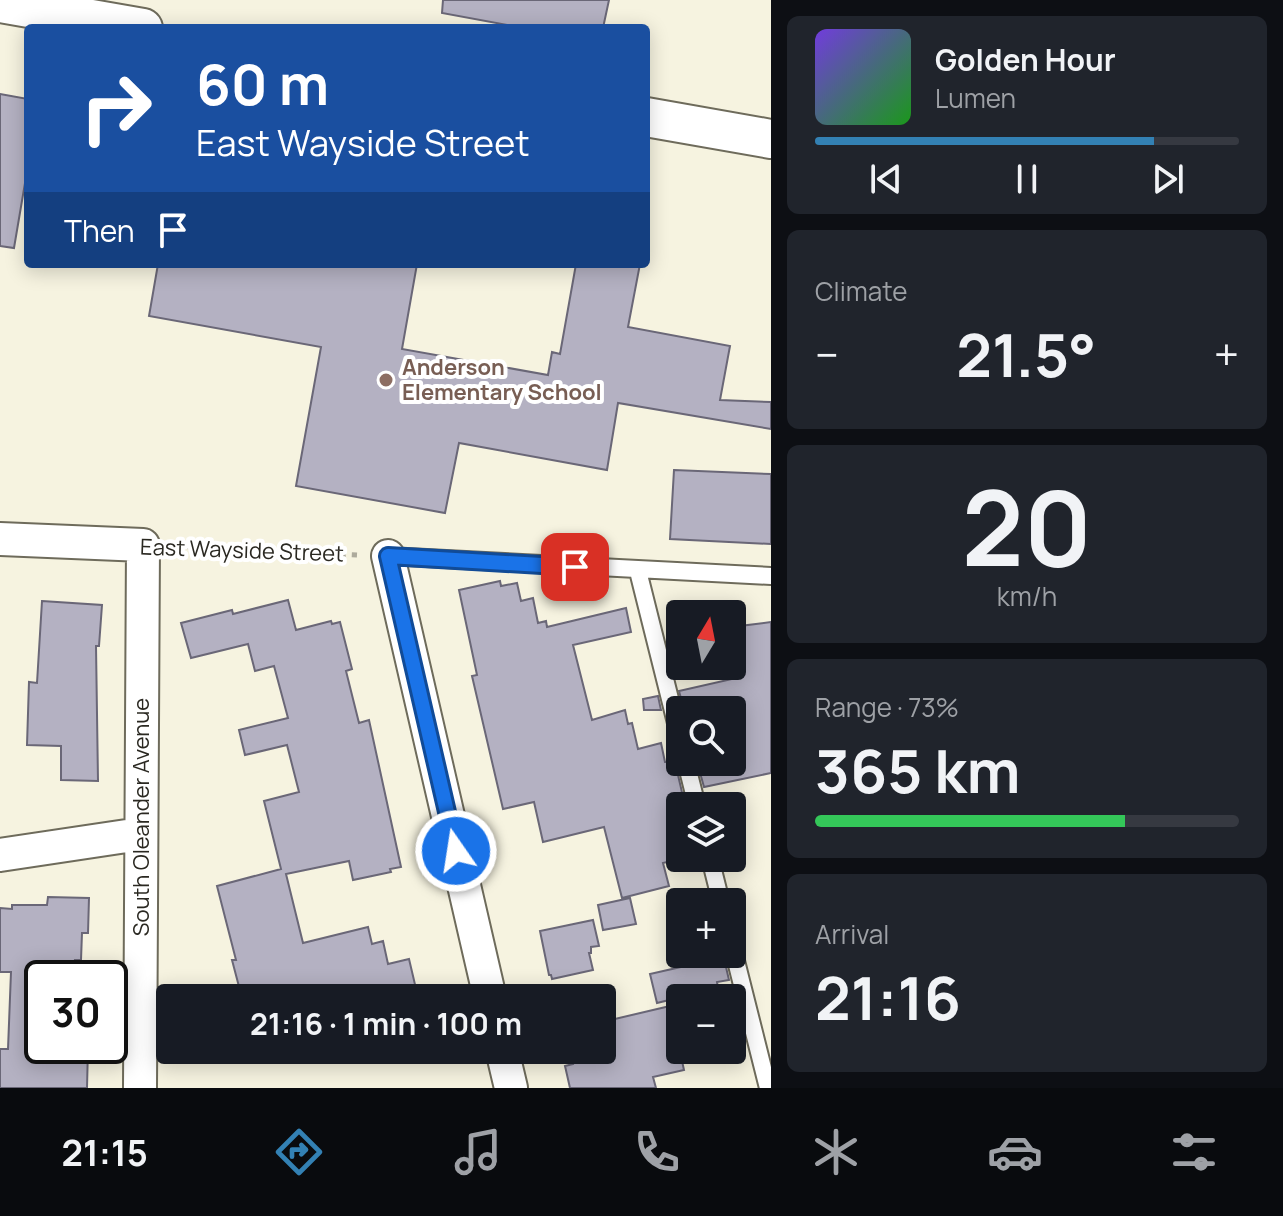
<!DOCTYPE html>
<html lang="en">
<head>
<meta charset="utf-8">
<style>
	body { margin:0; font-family:Manrope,sans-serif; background:#20242c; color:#f1f3f6; height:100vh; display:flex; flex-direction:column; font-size:30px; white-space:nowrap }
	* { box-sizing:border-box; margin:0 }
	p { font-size:26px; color:#9ea1a6 }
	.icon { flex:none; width:44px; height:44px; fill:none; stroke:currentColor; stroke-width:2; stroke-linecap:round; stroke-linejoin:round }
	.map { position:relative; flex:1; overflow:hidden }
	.sheet { display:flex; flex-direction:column; gap:16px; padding:16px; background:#0d0f14; width:512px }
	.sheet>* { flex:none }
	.banner { position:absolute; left:24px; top:24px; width:626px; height:244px; border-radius:8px; box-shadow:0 4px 20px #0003; background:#1a4fa0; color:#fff; overflow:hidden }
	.needle { width:52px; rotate:10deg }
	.controls { position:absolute; left:666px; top:600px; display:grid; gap:16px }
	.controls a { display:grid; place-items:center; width:80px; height:80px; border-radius:8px; background:#171b24; box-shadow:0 4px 20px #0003; font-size:40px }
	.speed { position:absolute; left:24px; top:960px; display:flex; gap:16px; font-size:40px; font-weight:700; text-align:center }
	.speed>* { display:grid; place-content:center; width:104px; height:104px; border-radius:50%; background:#171b24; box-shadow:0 4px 20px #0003; line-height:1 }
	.speed .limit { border:4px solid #111; border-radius:12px; background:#fff; color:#111 }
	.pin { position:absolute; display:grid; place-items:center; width:68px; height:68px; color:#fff; margin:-34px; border-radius:16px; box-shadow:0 4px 12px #0006 }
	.me { position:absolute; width:88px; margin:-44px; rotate:347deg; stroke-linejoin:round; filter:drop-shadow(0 0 6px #0008) }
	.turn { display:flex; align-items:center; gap:28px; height:168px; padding:0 40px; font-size:36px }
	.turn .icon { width:104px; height:104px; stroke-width:2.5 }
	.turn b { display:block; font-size:56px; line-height:68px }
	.then { display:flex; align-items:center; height:76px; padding:0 40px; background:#0003; gap:16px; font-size:30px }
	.big { font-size:60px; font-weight:700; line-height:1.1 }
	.sheet .widget { flex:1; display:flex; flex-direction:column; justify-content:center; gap:12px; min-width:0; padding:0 28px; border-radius:12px; background:#20242c }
	.sheet .dial { align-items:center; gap:0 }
	.dial b { font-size:104px; line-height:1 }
	.song { display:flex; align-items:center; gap:24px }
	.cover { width:96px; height:96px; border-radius:12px; background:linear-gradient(135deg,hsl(260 70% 55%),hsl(120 70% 35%)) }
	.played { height:8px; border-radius:4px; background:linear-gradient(90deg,#3381b4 80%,#363941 80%) }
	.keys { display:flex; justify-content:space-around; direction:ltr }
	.heat { display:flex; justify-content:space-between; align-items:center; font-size:44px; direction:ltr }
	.charge { height:12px; border-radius:6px; background:linear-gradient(90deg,#34c759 73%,#363941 0) }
	.trip { position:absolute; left:156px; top:984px; width:460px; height:80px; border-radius:8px; background:#171b24; box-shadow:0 4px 20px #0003; font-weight:700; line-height:80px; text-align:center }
	.menu { display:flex; height:128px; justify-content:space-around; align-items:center; background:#090b0e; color:#9ea1a6 }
	.menu .icon { width:56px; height:56px }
	.menu .on { color:#3381b4 }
	.menu b { font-size:36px; color:#f1f3f6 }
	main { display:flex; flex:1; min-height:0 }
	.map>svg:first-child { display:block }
</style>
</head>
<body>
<main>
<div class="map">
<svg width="771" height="1088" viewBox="0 0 771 1088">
	<rect width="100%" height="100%" fill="#f6f3e0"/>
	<!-- building -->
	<path fill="#b4b1c2" stroke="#6a6777" stroke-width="2" d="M443,0h166l-6,28h-80l-81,-15z
		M0,94l28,5v85l-3,-1 -11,65 -14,-2z
		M158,264h259l-15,85 146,26 4,-23 8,2 16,-90h64l-12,63 102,19 -10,54 51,2v27l-153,-26 -11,67 -148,-27 -14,70 -149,-27 25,-139 -172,-31z
		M674,470l97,4v70l-101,-5z
		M500,581l1,5 16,-3 4,18 12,-3 5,25 8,-2 1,6 79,-19 5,24 -58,13 19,75 33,-10 3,14 4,-1 6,26 23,-6 4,19h10l9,39 -5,1 1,57 -17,4 6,23 -47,12 -18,-71 -61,15 -9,-40 -31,7 -31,-133 5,-1 -18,-85z
		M288,600l8,30 35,-9 1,3 8,-2 12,47 -6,2 13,52 10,-3 32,147 -11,2 1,3 -38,8 -4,-19 -63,13 17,69 65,-16 4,17 11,-3 5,23 21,-5 8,34 -18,5h-157l-10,-38h4l-19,-74 64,-17 -17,-68 35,-9 -12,-47 -42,10 -6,-25 49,-12 -14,-52 -19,5 -7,-27 -57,14 -10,-35 51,-13 1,4z
		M42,601l60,4 -3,41h-3l2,135 -37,-1v-34l-34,-1 2,-63 8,1z
		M771,622v151l-67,14 -7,-25h35v-52h-48l-5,-19 53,-12v-52z
		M658,696l3,14h-17l-1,-11z
		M48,897l41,1 -1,35h-6l-1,27h-6l2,18h-35v68l46,1 -1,41h-87v-39h8l3,-77h-11v-64l12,1v-4h35z
		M630,898l6,26 -33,6 -5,-25z
		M593,920l6,26 -8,1v6h-2l4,17 -41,9 -1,-4h-2l-9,-44z
		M717,954h6l6,26 -12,2 1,6 -61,15 -7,-29 44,-10 -2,-4z
		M670,1006l14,64 -31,7 3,11h-86l-5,-22 8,-2 -3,-14h32v-28z"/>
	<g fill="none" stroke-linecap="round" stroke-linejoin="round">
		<!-- service casing -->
		<g stroke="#6e6b5b" stroke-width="20">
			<path id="service" d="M388,556l383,20
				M638,571l42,168
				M686,762l11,44
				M710,858l11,44
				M732,945l36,143"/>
		</g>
		<!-- minor casing -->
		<g stroke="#6e6b5b" stroke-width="36">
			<path id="minor" d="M0,539l143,6 -3,543
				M388,556l102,442
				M0,855l140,-21
				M502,1050l9,38"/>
		</g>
		<!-- tertiary casing -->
		<g stroke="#6e6b5b" stroke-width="42">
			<path id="tertiary" d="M0,3l143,25
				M646,117l125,22"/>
		</g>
		<!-- path -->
		<path stroke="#adaa9c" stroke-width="5" stroke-dasharray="6 6" stroke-linecap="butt" d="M172,546l185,9"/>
		<!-- service -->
		<use href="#service" stroke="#fff" stroke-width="16"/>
		<!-- minor -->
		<use href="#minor" stroke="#fff" stroke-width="32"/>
		<!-- tertiary -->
		<use href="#tertiary" stroke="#fff" stroke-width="38"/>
	</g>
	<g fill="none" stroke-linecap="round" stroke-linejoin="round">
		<!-- route casing -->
		<g stroke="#114b97" stroke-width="20">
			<path id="route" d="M456,851l-68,-295 187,11"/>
		</g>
		<!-- route -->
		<use href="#route" stroke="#1a73e8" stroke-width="14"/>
	</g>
	<!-- markers -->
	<circle fill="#8d6e63" stroke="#fff" stroke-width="3" cx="386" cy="380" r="8"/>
	<g text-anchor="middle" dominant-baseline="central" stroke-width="8" stroke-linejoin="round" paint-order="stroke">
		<!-- education labels -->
		<g font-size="22" font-weight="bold" fill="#785e54" stroke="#fff" text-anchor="start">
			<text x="402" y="367">Anderson<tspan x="402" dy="25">Elementary School</tspan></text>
		</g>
		<!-- street labels -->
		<g font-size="22" fill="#2a2821" stroke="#fff">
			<text transform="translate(242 550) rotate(2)">East Wayside Street</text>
			<text transform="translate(141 817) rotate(-90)">South Oleander Avenue</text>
		</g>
	</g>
</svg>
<div class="controls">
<a><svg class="needle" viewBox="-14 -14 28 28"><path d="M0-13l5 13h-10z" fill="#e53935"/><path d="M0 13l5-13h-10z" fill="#9ea1a6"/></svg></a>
<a><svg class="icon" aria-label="search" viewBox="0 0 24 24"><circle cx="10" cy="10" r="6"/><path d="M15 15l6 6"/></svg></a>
<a><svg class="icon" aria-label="layers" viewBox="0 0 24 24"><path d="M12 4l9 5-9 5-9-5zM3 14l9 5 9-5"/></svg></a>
<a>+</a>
<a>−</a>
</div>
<div class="speed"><div class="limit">30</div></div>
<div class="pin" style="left:575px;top:567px;background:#d93025"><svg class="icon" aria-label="arrive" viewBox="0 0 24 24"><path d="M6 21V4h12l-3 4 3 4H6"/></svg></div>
<svg class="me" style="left:456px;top:851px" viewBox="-20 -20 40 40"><circle r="17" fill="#1a73e8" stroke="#fff" stroke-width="3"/><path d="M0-11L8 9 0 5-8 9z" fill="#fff"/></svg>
<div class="trip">21:16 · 1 min · 100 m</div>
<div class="banner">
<div class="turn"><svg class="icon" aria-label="right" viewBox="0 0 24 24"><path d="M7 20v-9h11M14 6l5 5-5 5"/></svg><div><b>60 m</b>East Wayside Street</div></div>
<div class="then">Then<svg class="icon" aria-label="arrive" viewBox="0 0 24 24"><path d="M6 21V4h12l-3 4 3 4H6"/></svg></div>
</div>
</div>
<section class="sheet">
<div class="widget">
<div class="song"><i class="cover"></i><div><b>Golden Hour</b><p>Lumen</p></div></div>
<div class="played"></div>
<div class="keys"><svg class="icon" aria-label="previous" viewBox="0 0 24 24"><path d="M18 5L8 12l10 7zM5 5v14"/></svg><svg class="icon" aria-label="pause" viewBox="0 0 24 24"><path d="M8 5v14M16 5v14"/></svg><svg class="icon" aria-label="next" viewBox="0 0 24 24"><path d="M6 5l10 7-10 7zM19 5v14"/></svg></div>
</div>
<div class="widget"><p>Climate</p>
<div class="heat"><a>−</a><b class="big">21.5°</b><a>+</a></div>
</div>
<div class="widget dial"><b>20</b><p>km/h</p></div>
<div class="widget"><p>Range · 73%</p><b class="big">365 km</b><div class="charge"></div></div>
<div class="widget"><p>Arrival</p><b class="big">21:16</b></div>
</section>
</main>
<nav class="menu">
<b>21:15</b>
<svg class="icon on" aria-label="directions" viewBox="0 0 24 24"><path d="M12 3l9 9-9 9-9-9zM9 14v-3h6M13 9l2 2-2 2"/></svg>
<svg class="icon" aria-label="music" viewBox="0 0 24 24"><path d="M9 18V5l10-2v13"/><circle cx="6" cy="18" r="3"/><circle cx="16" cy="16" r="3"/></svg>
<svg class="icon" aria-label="phone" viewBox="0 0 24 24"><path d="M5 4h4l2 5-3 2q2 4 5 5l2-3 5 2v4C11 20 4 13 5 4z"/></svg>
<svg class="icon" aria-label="climate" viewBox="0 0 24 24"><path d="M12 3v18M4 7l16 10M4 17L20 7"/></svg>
<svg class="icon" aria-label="car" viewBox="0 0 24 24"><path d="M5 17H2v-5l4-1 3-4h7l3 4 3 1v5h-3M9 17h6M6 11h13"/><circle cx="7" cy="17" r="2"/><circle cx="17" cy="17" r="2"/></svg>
<svg class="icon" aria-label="filters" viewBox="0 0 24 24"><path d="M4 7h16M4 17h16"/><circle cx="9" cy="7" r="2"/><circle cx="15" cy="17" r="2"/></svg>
</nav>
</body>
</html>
